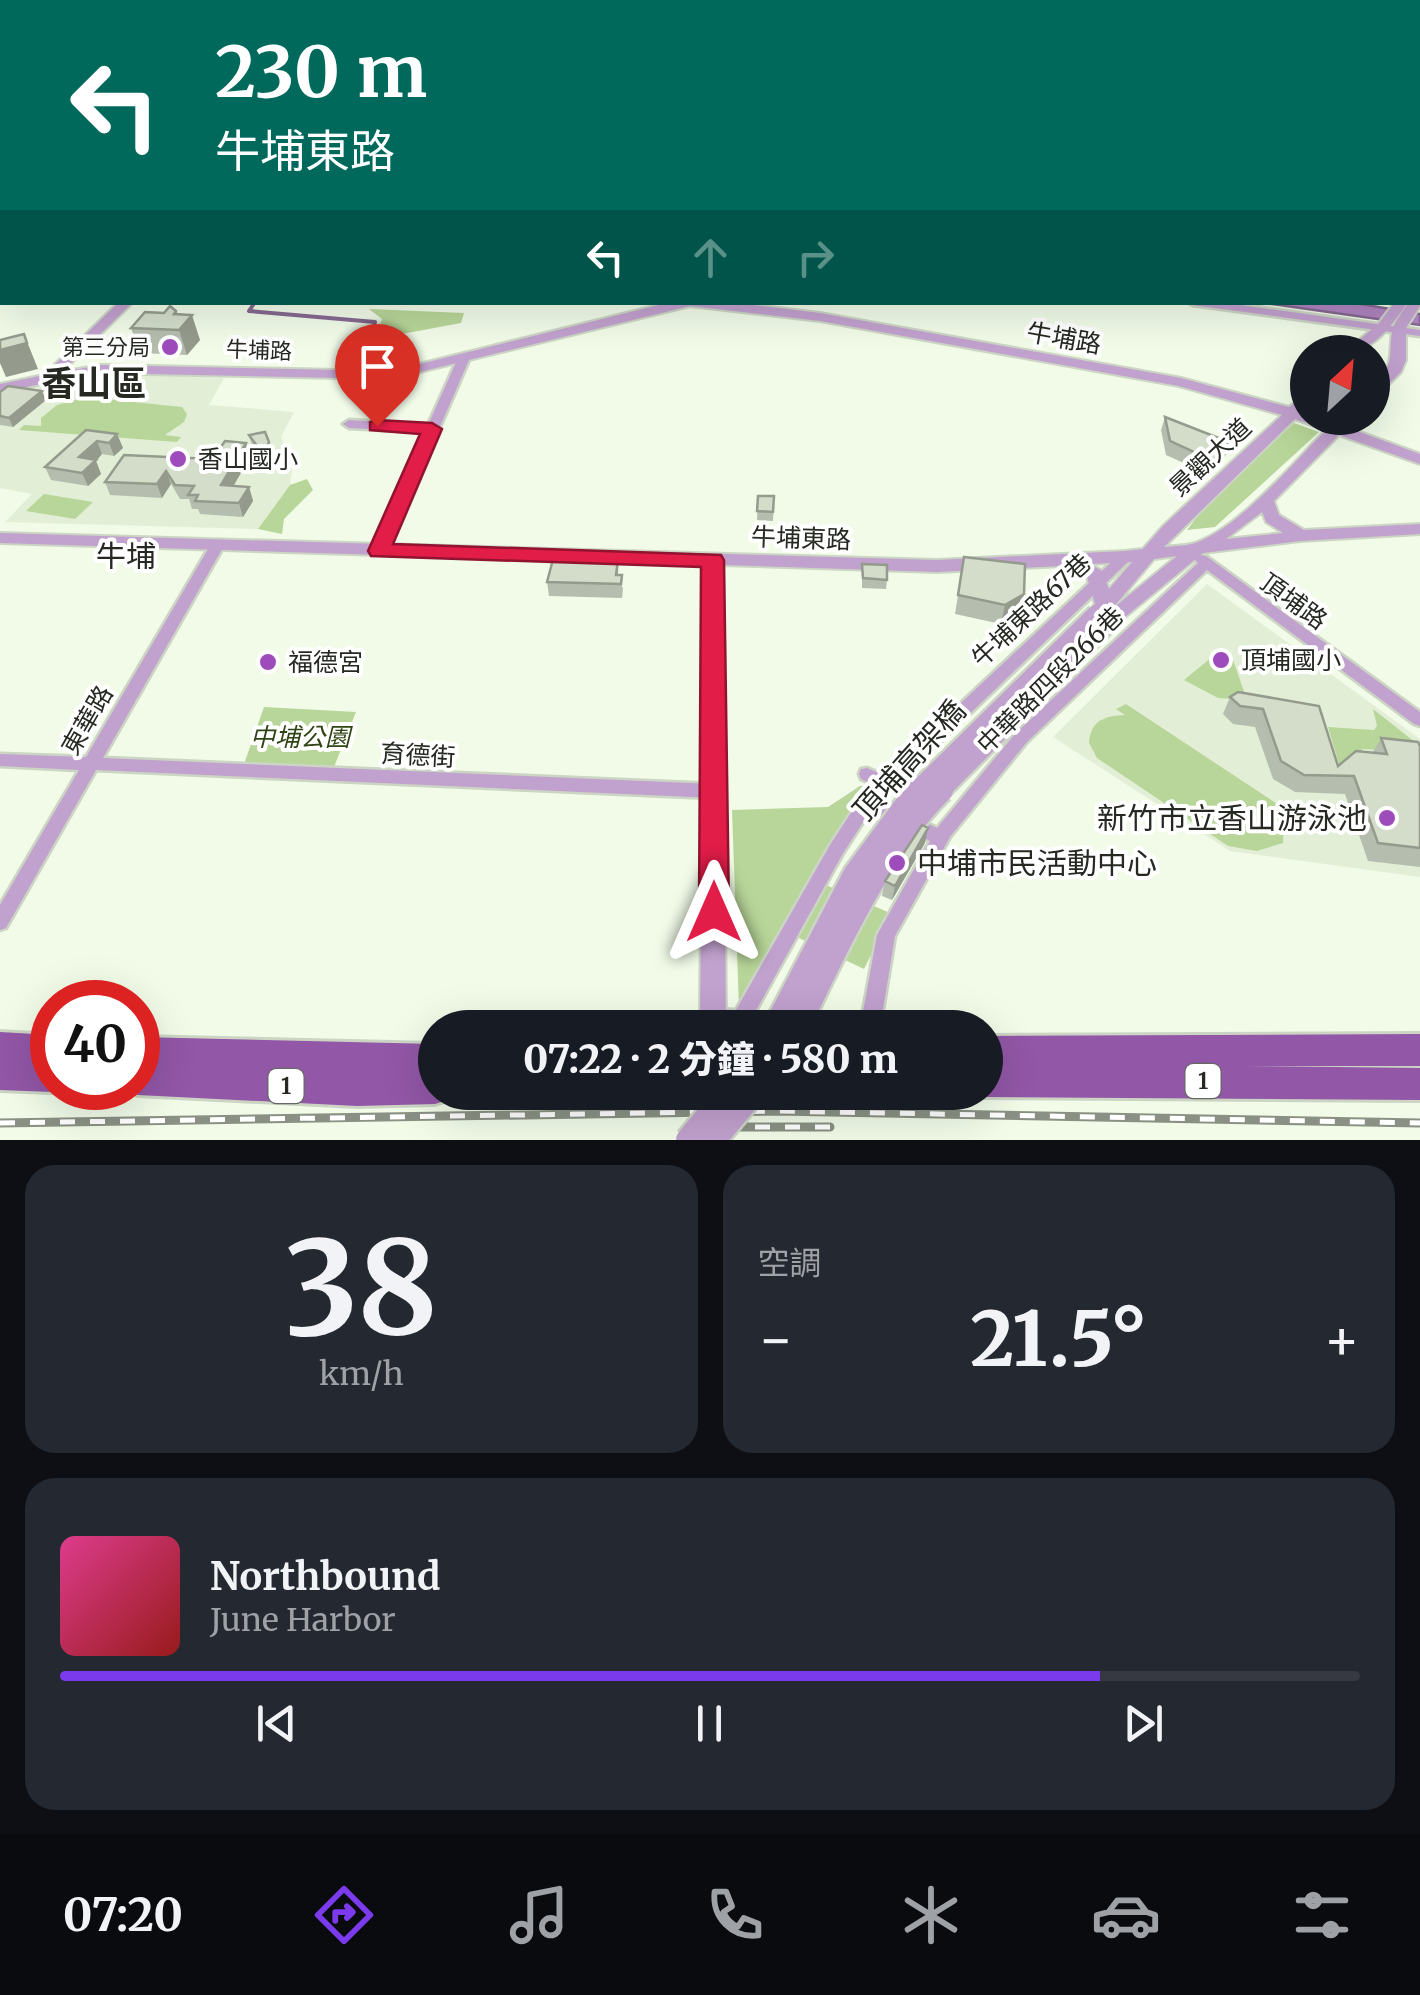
<!DOCTYPE html>
<html lang="zh-TW">
<head>
<meta charset="utf-8">
<style>
	body { margin:0; font-family:Merriweather,"Noto Sans TC",serif; background:#242831; color:#f1f3f6; height:100vh; display:flex; flex-direction:column; font-size:38px; white-space:nowrap }
	* { box-sizing:border-box; margin:0 }
	p { font-size:32px; color:#9ea1a6 }
	.icon { flex:none; width:55px; height:55px; fill:none; stroke:currentColor; stroke-width:2; stroke-linecap:round; stroke-linejoin:round }
	.map { position:relative; height:1140px; overflow:hidden }
	.side { display:flex; flex-direction:column; gap:25px; padding:25px; background:#0d0f14; flex:1 }
	.side>* { flex:none }
	.hud { position:absolute; left:0px; top:0px; width:1420px; height:305px; box-shadow:0 10px 40px #0002; background:#00695c; color:#fff; overflow:hidden }
	.needle { width:65px; rotate:26deg }
	.tools { position:absolute; left:1290px; top:335px; display:grid; gap:20px }
	.tools a { display:grid; place-items:center; width:100px; height:100px; border-radius:50%; background:#171b24; box-shadow:0 10px 40px #0002; font-size:50px }
	.speed { position:absolute; left:30px; top:980px; display:flex; gap:20px; font-size:50px; font-weight:700; text-align:center }
	.speed>* { display:grid; place-content:center; width:130px; height:130px; border-radius:50%; background:#171b24; box-shadow:0 10px 40px #0002; line-height:1 }
	.speed .limit { border:15px solid #d22; background:#fff; color:#111 }
	.pin { position:absolute; display:grid; place-items:center; width:85px; height:85px; color:#fff; margin:-102px -42px; border-radius:50% 50% 50% 0; rotate:-45deg; box-shadow:0 0 10px #0007 }
	.pin .icon { rotate:45deg }
	.me { position:absolute; width:110px; margin:-55px; rotate:0deg; stroke-linejoin:round; filter:drop-shadow(0 0 8px #0008) }
	.turn { display:flex; align-items:center; gap:35px; height:210px; padding:0 50px; font-size:45px }
	.turn .icon { width:130px; height:130px; stroke-width:2.5 }
	.turn b { display:block; font-size:70px; line-height:85px }
	.lanes { display:flex; align-items:center; height:95px; padding:0 50px; background:#0003; justify-content:center; gap:50px; direction:ltr }
	.lanes .off { opacity:.35 }
	.big { font-size:75px; font-weight:800; line-height:1.1 }
	.side .tile { flex:1; display:flex; flex-direction:column; justify-content:center; gap:15px; min-width:0; padding:0 35px; border-radius:30px; background:#242831 }
	.side .dial { align-items:center; gap:0 }
	.dial b { font-size:130px; line-height:1 }
	.song { display:flex; align-items:center; gap:30px }
	.cover { width:120px; height:120px; border-radius:15px; background:linear-gradient(135deg,hsl(330 70% 55%),hsl(0 70% 35%)) }
	.played { height:10px; border-radius:5px; background:linear-gradient(90deg,#7c3aed 80%,#363941 80%) }
	.keys { display:flex; justify-content:space-around; direction:ltr }
	.heat { display:flex; justify-content:space-between; align-items:center; font-size:55px; direction:ltr }
	.side .tiles { flex:1; display:grid; gap:25px; grid-template-columns:1fr 1fr }
	.tile:last-child { grid-column:span 2 }
	.trip { position:absolute; left:418px; top:1010px; width:585px; height:100px; border-radius:50px; background:#171b24; box-shadow:0 10px 40px #0002; font-weight:800; line-height:100px; text-align:center }
	.menu { display:flex; height:160px; justify-content:space-around; align-items:center; background:#090b0e; color:#9ea1a6 }
	.menu .icon { width:70px; height:70px }
	.menu .on { color:#7c3aed }
	.menu b { font-size:45px; color:#f1f3f6 }
	.map>svg:first-child { display:block }
</style>
</head>
<body>
<div class="map">
<svg width="1420" height="1140" viewBox="0 0 1420 1140">
	<rect width="100%" height="100%" fill="#f1fbe8"/>
	<!-- built -->
	<path fill="#e2efd6" d="M107,373l117,5 -15,27 85,7 -13,25 11,33 -2,15 -32,44 -253,-7 27,-28 -32,-6v-86l31,-15z
		M1207,584l213,155v138l-190,-26 -177,-114z"/>
	<!-- green -->
	<path fill="#b8d699" d="M369,309l95,4 -3,10 -86,16 7,-20z
		M86,397l96,10 5,7 -3,8 -19,13 16,2 -4,5 -158,-12 5,-5 17,1v-8l16,-13z
		M1294,423l25,9 -104,95 -28,3 22,-29z
		M307,479l6,11 -29,29 -2,15 -24,-5 32,-44z
		M44,494l49,8 -18,17 -49,-8z
		M1218,652l14,5 15,43 -29,-2 -34,-18z
		M1126,704l180,119 -5,6 -17,-9 -1,23 -26,8 -29,-5 -131,-88 -8,-15c2,-23 15,-27 36,-28l-9,-6z
		M264,707l92,5 -22,55 -90,-3z
		M1373,709l47,37 -23,5 -35,-2 7,19 -30,-4 -11,-37 46,3 3,-4z
		M874,785l-59,87 -76,136 -7,-198 96,-3 32,-21z
		M826,885l66,29 -28,55 -67,-32z"/>
	<!-- water -->
	<path fill="#af84c0" stroke="#866991" stroke-width="2.5" d="M1349,302l71,12v11l-156,-22z"/>
	<g fill="none" stroke-linecap="round" stroke-linejoin="round">
		<!-- stream -->
		<path stroke="#866991" stroke-width="4" d="M255,302l-6,9 126,11 -20,49"/>
		<!-- minor casing -->
		<g stroke="#ccd5c4" stroke-width="5">
			<path id="minor" d="M0,32h2v4l-2,1z
				M0,57h2v5h-2z
				M1418,83h2v5h-2z
				M0,88h2v5h-2z
				M0,135h2v4h-2z
				M0,293h2v6h-2z
				M1188,302h31l201,28v6l-227,-31z
				M463,357l6,3 -83,191 -2,3h-10l-2,-3 53,-119 -76,-4 -6,-4 6,-4 79,5 29,-65z
				M218,540l7,4 -122,214 611,26 6,2 2,5 -2,5 -6,2 -618,-28 -90,158 -6,2v-25l79,-135 -79,-4v-12l86,3 125,-213z
				M1125,553l5,1 2,3 -2,3 -250,240 57,28 78,-94 183,-171 -4,-4 7,-4 5,1 214,156v14l-6,-2 -207,-154 -180,172 -77,95 -55,99 -15,92h-20l17,-93 53,-94 -59,-31 -29,45 -94,170 -25,3 -16,-4 -3,-6 3,-6 7,-3 22,1 94,-165 32,-49 12,-11 -13,-6 -2,-5 2,-5 6,-1 17,7 236,-221z"/>
		</g>
		<!-- tertiary casing -->
		<g stroke="#ccd5c4" stroke-width="4">
			<path id="tertiary" d="M349,0h8v2h-8z
				M1420,26v6h-2v-5z
				M1418,137h2v6h-2z
				M1420,249v13l-2,1v-13z
				M1418,298l2,8 -14,22v32l-5,12 -24,24 -5,1v-12c24,-23 16,-25 20,-53 2,-10 11,-21 17,-30h9z
				M119,302h14l-71,70 38,-7 291,6 280,-69h58l91,11 361,65 108,29 19,-13v13l-6,4 6,2v5h12l14,5 5,-5h15l-8,9 74,27v10l-81,-29 -65,66 5,14 25,15 116,-6v10l-120,7 -97,12 -89,73h-12l-2,-7 -9,-1 -3,-4 7,-10 -8,-27 -25,-11 -125,6 -215,-7 4,463h-26l4,-463 -704,-22v-10l937,27 188,-9 18,-2 20,-23 119,-111 -103,-29 -359,-65 -130,-15 -299,73 -291,-6 -100,19v-8l44,-9zM1295,419l31,11c-33,33 -87,98 -131,113 -9,3 -21,3 -31,4zM1262,512l4,10 17,11 -57,6zM1177,556l-65,53 42,-50zM1132,562l-23,27 -8,-19 -12,-6z
				M1395,302h13c-15,22 -34,50 -63,50l34,-29z"/>
		</g>
		<!-- primary casing -->
		<g stroke="#ccd5c4" stroke-width="6">
			<path id="primary" d="M0,1032l52,3v53h12l-12,4 -52,-2z
				M1420,1034v32h-178l178,2v32l-435,-3 -12,-5h12v-56z
				M138,1037l297,7v48h15l-3,8 -12,4 -78,2 -219,-11 -13,-7h13z"/>
		</g>
		<!-- minor -->
		<use href="#minor" fill="#c1a1ce" fill-rule="evenodd"/>
		<!-- tertiary -->
		<use href="#tertiary" fill="#c1a1ce" fill-rule="evenodd"/>
		<!-- primary -->
		<use href="#primary" fill="#9257a7" fill-rule="evenodd"/>
		<!-- rail casing -->
		<g stroke="#8a9184" stroke-width="9">
			<path id="rail" d="M0,1123l776,-12 644,12
				M725,1127h105"/>
		</g>
		<!-- rail -->
		<use href="#rail" stroke="#fff" stroke-width="5" stroke-dasharray="15" stroke-linecap="butt"/>
		<!-- tertiary-bridge-far1 casing -->
		<g stroke="#ccd5c4" stroke-width="24" stroke-linecap="butt">
			<path id="tertiary-bridge-far1" d="M916,792l181,-178
				M939,792l169,-170"/>
		</g>
		<!-- tertiary-bridge casing -->
		<g stroke="#ccd5c4" stroke-width="29" stroke-linecap="butt">
			<path id="tertiary-bridge" d="M775,1028l80,-153 63,-85
				M797,1028c39,-80 81,-175 144,-238
				M688,1140l40,-48
				M714,1140l40,-48"/>
		</g>
		<!-- tertiary-bridge-far1 -->
		<use href="#tertiary-bridge-far1" stroke="#c1a1ce" stroke-width="19"/>
		<!-- tertiary-bridge -->
		<use href="#tertiary-bridge" stroke="#c1a1ce" stroke-width="24"/>
	</g>
	<!-- wall -->
	<path fill="#b5beae" d="M176,311l24,29 -13,15 -47,-2 -9,-25 33,-15z
		M0,392l46,8 -33,27 -13,-2z
		M1165,417l64,25 -4,14 -17,18 -42,-19 -5,-25z
		M86,430l31,4 6,14 -9,8 -12,-2 -6,7 5,13 -13,12 -37,-6 -6,-13z
		M249,435l24,21 -6,12 -14,-19z
		M246,443l4,14 -17,29 16,1 4,14 -10,16 -43,-3 -2,-5h-6l-3,-10h-9l-9,-15 -9,14 -52,-3 -5,-13 107,-23z
		M758,496h16l-1,25 -16,-1z
		M619,552l-1,23 5,14 -1,9 -73,-2 -2,-14z
		M964,557l60,37 -4,19 -19,11 -46,-10z
		M862,564l25,16 -1,9 -24,-1z
		M1230,697l89,9 19,60 35,-14 8,-14 39,8v121l-52,-6 -23,-67 -50,-2 -22,-13 -18,-52 -22,-3 -10,-10z
		M925,843l-33,57 -10,-4 3,-15z"/>
	<!-- shaded-wall -->
	<path fill="#949b8d" d="M176,311l5,16 11,-12 8,25 -13,15 -13,-41z
		M24,334l14,35 -32,8 -6,-14v-13z
		M42,391l4,9 -33,27 -4,-9z
		M117,434l6,14 -9,8 -5,-13z
		M97,441l5,13 -6,7 5,13 -13,12 -6,-13 -3,-16z
		M269,442l4,14 -6,12 -4,-14z
		M1229,442l-4,14 -17,18 5,-13z
		M246,443l4,14 -24,42 -5,-14z
		M166,471l5,13 -9,14 -5,-14z
		M249,487l4,14 -10,16 -4,-14z
		M1024,594l-4,19 -19,11 4,-19z
		M928,828l-3,15 -33,57 3,-14z"/>
	<!-- building -->
	<path fill="#d3ddca" stroke="#949b8d" stroke-width="2.5" d="M170,306l6,5 -2,3 18,1 -13,15 -48,-2 14,-16 19,1z
		M24,334l3,9 -27,7v-10z
		M8,386l34,5 -33,27 -9,-2v-24z
		M1165,417l64,25 -16,19 -43,-20z
		M86,430l31,4 -8,9 -12,-2 -18,16 17,3 -14,13 -37,-6z
		M265,432l4,10 -6,12 -14,-19z
		M225,441l21,2 -25,42 28,2 -10,16 -44,-2 3,-6h-10l6,-9 -19,-1 -9,-14 -9,13 -52,-2 19,-27 88,4z
		M758,496h16l-1,16 -16,-1z
		M555,552h64l-3,23h6l-1,9 -74,-2z
		M964,557l61,7 -1,30 -19,11 -47,-10z
		M862,564l25,1v15l-24,-2z
		M1238,692l81,14 19,60 18,-15 31,3 -6,-16 37,4 2,4v102l-42,-5 -24,-67 -50,-1 -23,-14 -18,-52 -23,-3 -10,-9z
		M922,825l6,3 -33,58 -10,-5z"/>
	<!-- route -->
	<path fill="#e11d48" stroke="#92132f" stroke-width="2.5" d="M377,420l55,3 10,6 -49,115 328,11 3,5 5,352 -5,10 -10,3 -11,-3 -4,-10 2,-345 -330,-11 -3,-5 52,-117 -50,-4v-8z"/>
	<!-- markers -->
	<g fill="#9e4cbb" stroke="#fff" stroke-width="4">
		<circle cx="170" cy="347" r="10"/>
		<circle cx="178" cy="459" r="10"/>
		<circle cx="1221" cy="660" r="10"/>
		<circle cx="268" cy="662" r="10"/>
		<circle cx="1387" cy="818" r="10"/>
		<circle cx="897" cy="863" r="10"/>
	</g>
	<g text-anchor="middle" dominant-baseline="central" stroke-width="8" stroke-linejoin="round" paint-order="stroke">
		<!-- far-poi labels -->
		<g font-size="22" fill="#252922" stroke="#fff" text-anchor="end">
			<text x="150" y="347">第三分局</text>
		</g>
		<!-- far-street labels -->
		<g font-size="22" fill="#252922" stroke="#fff">
			<text transform="translate(259 350) rotate(2)">牛埔路</text>
		</g>
		<!-- shield labels -->
		<g fill="#fff" stroke="#666964" stroke-width="2.5">
			<rect x="1185.5" y="1064" width="35" height="34" rx="8"/>
			<rect x="268.5" y="1069" width="35" height="34" rx="8"/>
		</g>
		<g font-size="22" font-weight="bold" fill="#252922">
			<text x="1203" y="1081">1</text>
			<text x="286" y="1086">1</text>
		</g>
		<!-- street labels -->
		<g font-size="25" fill="#252922" stroke="#fff">
			<text transform="translate(1064 338) rotate(10)">牛埔路</text>
			<text transform="translate(1210 457) rotate(-43)">景觀大道</text>
			<text transform="translate(801 538) rotate(2)">牛埔東路</text>
			<text transform="translate(1294 601) rotate(36)">頂埔路</text>
			<text transform="translate(1031 610) rotate(-43)">牛埔東路67巷</text>
			<text transform="translate(1050 680) rotate(-45)">中華路四段266巷</text>
			<text transform="translate(87 720) rotate(-60)">東華路</text>
			<text transform="translate(418 755) rotate(3)">育德街</text>
		</g>
		<!-- poi labels -->
		<g font-size="25" fill="#252922" stroke="#fff" text-anchor="start">
			<text x="198" y="459">香山國小</text>
			<text x="1241" y="660">頂埔國小</text>
			<text x="288" y="662">福德宮</text>
		</g>
		<!-- park labels -->
		<g font-size="25" font-style="italic" fill="#304515" stroke="#fff">
			<text x="300" y="737">中埔公園</text>
		</g>
		<!-- quarter labels -->
		<g font-size="30" fill="#252922" stroke="#fff">
			<text x="126" y="556">牛埔</text>
		</g>
		<!-- near-street labels -->
		<g font-size="30" fill="#252922" stroke="#fff">
			<text transform="translate(909 760) rotate(-48)">頂埔高架橋</text>
		</g>
		<!-- near-poi labels -->
		<g font-size="30" fill="#252922" stroke="#fff" text-anchor="end">
			<text x="1367" y="818">新竹市立香山游泳池</text>
			<text x="917" y="863" text-anchor="start">中埔市民活動中心</text>
		</g>
		<!-- district labels -->
		<g font-size="35" font-weight="bold" fill="#252922" stroke="#fff">
			<text x="94" y="384">香山區</text>
		</g>
	</g>
</svg>
<div class="tools">
<a><svg class="needle" viewBox="-14 -14 28 28"><path d="M0-13l5 13h-10z" fill="#e53935"/><path d="M0 13l5-13h-10z" fill="#9ea1a6"/></svg></a>
</div>
<div class="speed"><div class="limit">40</div></div>
<div class="pin" style="left:377px;top:426px;background:#d93025"><svg class="icon" aria-label="arrive" viewBox="0 0 24 24"><path d="M6 21V4h12l-3 4 3 4H6"/></svg></div>
<svg class="me" style="left:714px;top:912px" viewBox="-20 -20 40 40"><path d="M0-17L14 15 0 8-14 15z" fill="#e11d48" stroke="#fff" stroke-width="4"/></svg>
<div class="trip">07:22 · 2 分鐘 · 580 m</div>
<div class="hud">
<div class="turn"><svg class="icon" aria-label="left" viewBox="0 0 24 24"><path d="M17 20v-9H6M10 6l-5 5 5 5"/></svg><div><b>230 m</b>牛埔東路</div></div>
<div class="lanes"><svg class="icon" aria-label="left" viewBox="0 0 24 24"><path d="M17 20v-9H6M10 6l-5 5 5 5"/></svg><svg class="icon off" aria-label="ahead" viewBox="0 0 24 24"><path d="M12 20V5M6 11l6-6 6 6"/></svg><svg class="icon off" aria-label="right" viewBox="0 0 24 24"><path d="M7 20v-9h11M14 6l5 5-5 5"/></svg></div>
</div>
</div>
<section class="side">
<div class="tiles">
<div class="tile dial"><b>38</b><p>km/h</p></div>
<div class="tile"><p>空調</p>
<div class="heat"><a>−</a><b class="big">21.5°</b><a>+</a></div>
</div>
<div class="tile">
<div class="song"><i class="cover"></i><div><b>Northbound</b><p>June Harbor</p></div></div>
<div class="played"></div>
<div class="keys"><svg class="icon" aria-label="previous" viewBox="0 0 24 24"><path d="M18 5L8 12l10 7zM5 5v14"/></svg><svg class="icon" aria-label="pause" viewBox="0 0 24 24"><path d="M8 5v14M16 5v14"/></svg><svg class="icon" aria-label="next" viewBox="0 0 24 24"><path d="M6 5l10 7-10 7zM19 5v14"/></svg></div>
</div>
</div>
</section>
<nav class="menu">
<b>07:20</b>
<svg class="icon on" aria-label="directions" viewBox="0 0 24 24"><path d="M12 3l9 9-9 9-9-9zM9 14v-3h6M13 9l2 2-2 2"/></svg>
<svg class="icon" aria-label="music" viewBox="0 0 24 24"><path d="M9 18V5l10-2v13"/><circle cx="6" cy="18" r="3"/><circle cx="16" cy="16" r="3"/></svg>
<svg class="icon" aria-label="phone" viewBox="0 0 24 24"><path d="M5 4h4l2 5-3 2q2 4 5 5l2-3 5 2v4C11 20 4 13 5 4z"/></svg>
<svg class="icon" aria-label="climate" viewBox="0 0 24 24"><path d="M12 3v18M4 7l16 10M4 17L20 7"/></svg>
<svg class="icon" aria-label="car" viewBox="0 0 24 24"><path d="M5 17H2v-5l4-1 3-4h7l3 4 3 1v5h-3M9 17h6M6 11h13"/><circle cx="7" cy="17" r="2"/><circle cx="17" cy="17" r="2"/></svg>
<svg class="icon" aria-label="filters" viewBox="0 0 24 24"><path d="M4 7h16M4 17h16"/><circle cx="9" cy="7" r="2"/><circle cx="15" cy="17" r="2"/></svg>
</nav>
</body>
</html>
